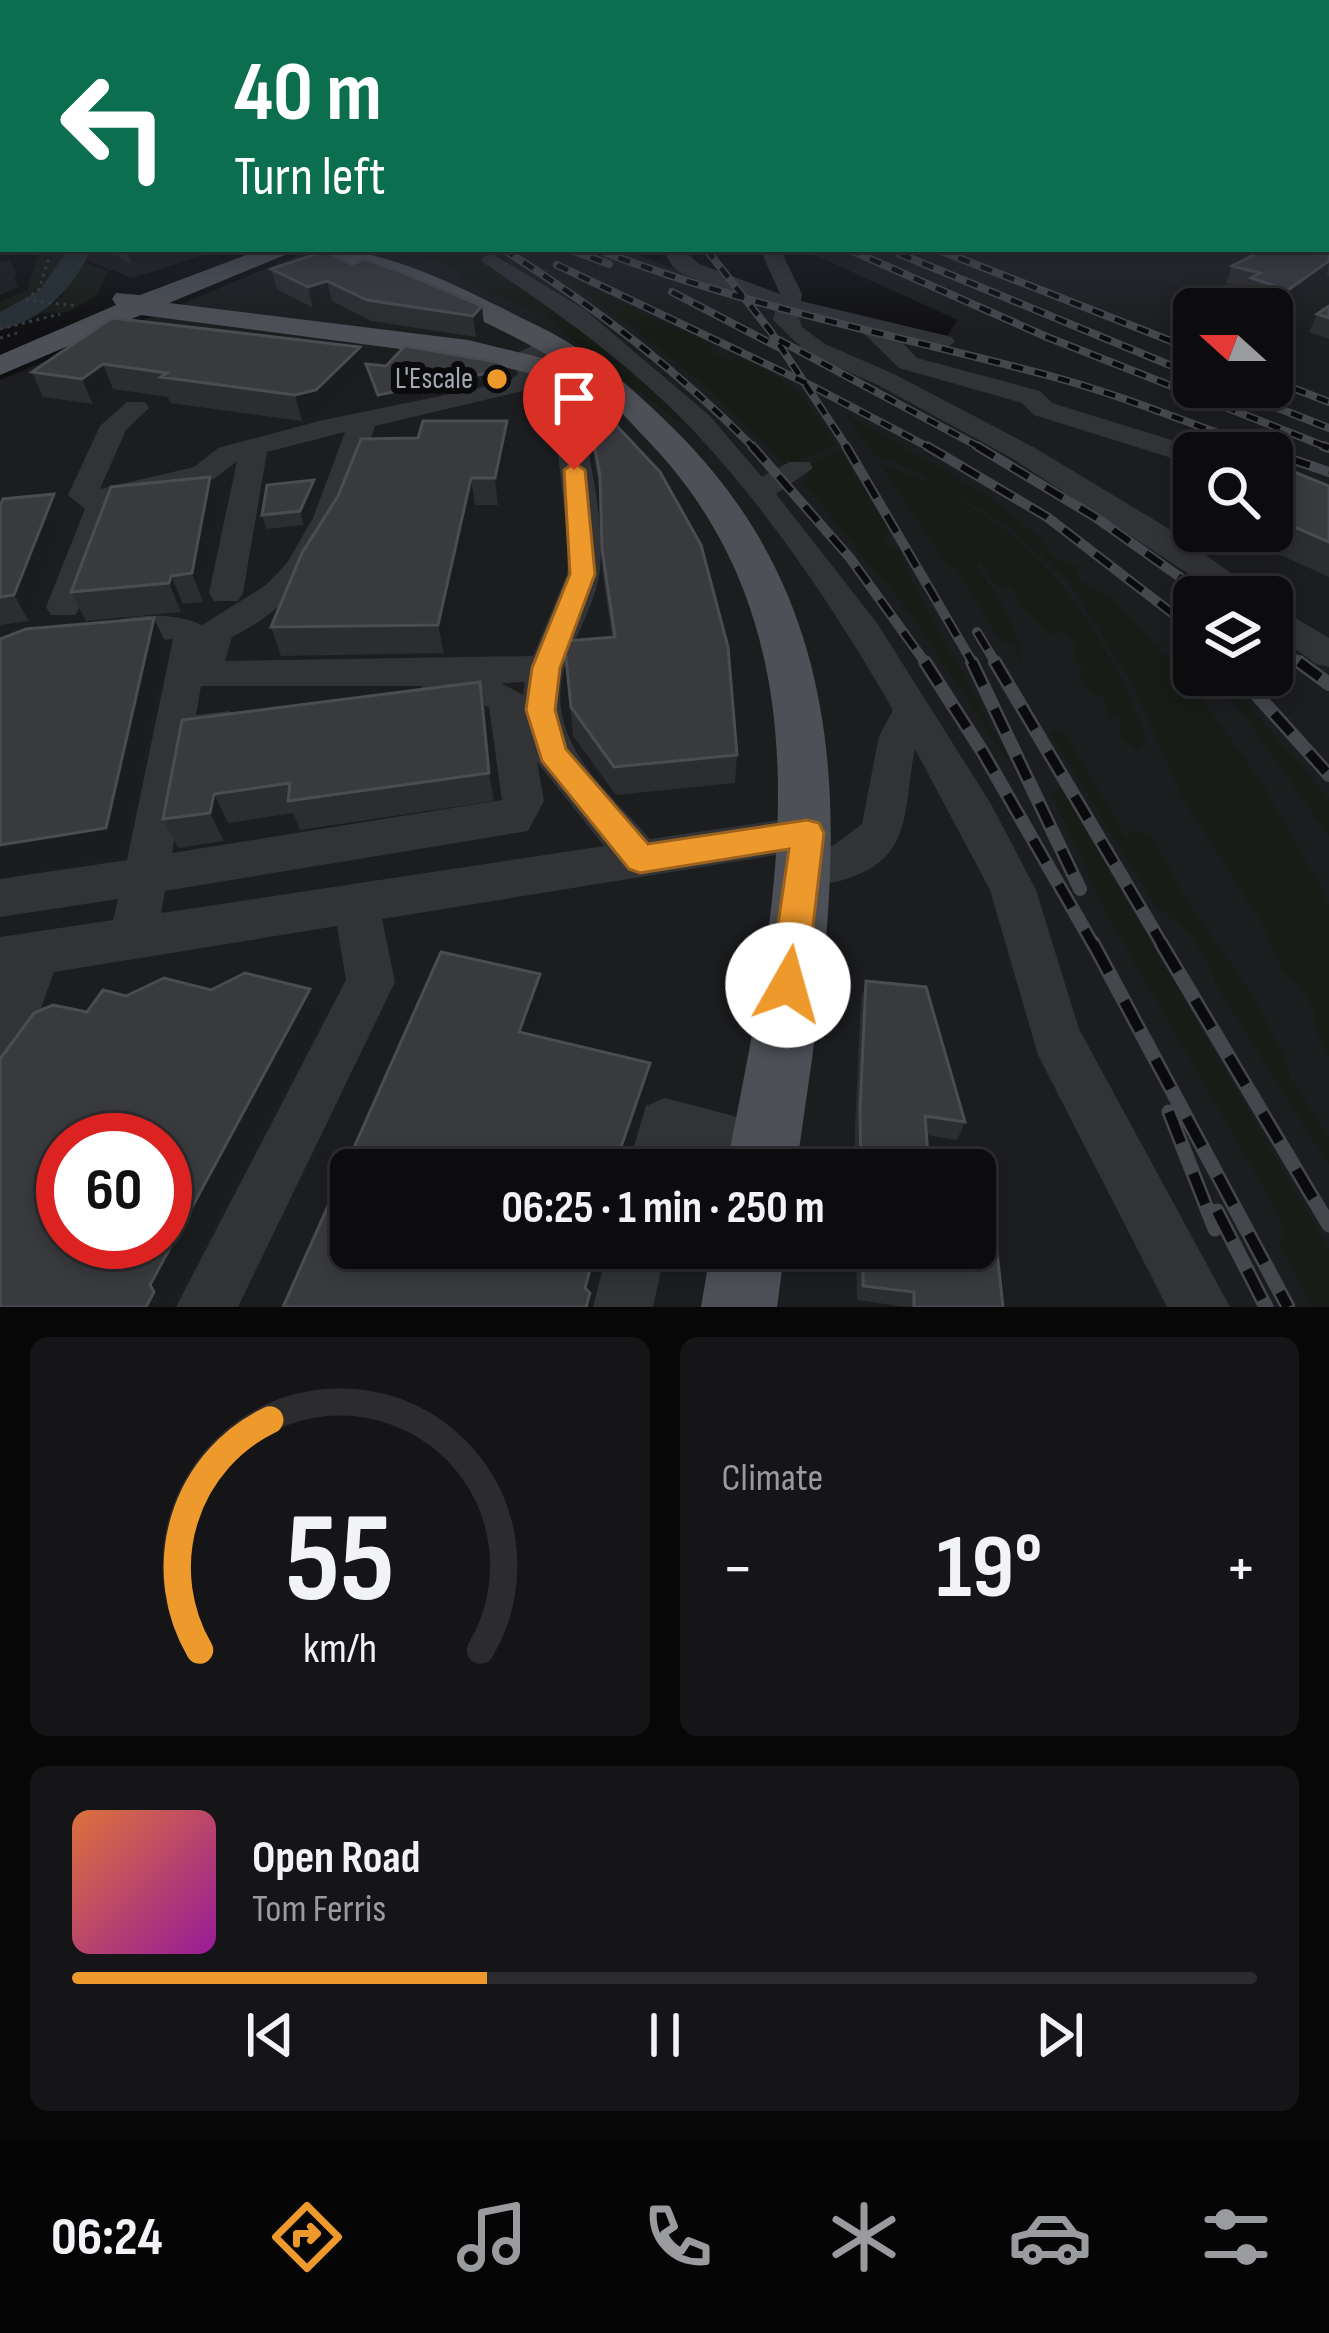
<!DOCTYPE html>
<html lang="en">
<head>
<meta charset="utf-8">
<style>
	body { margin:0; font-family:"Sofia Sans Condensed",sans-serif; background:#151517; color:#f1f3f6; height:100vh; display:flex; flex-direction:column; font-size:45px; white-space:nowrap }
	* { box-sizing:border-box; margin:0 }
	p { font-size:39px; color:#9a9b9e }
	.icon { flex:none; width:66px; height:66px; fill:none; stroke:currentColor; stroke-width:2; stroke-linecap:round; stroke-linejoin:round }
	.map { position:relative; height:1307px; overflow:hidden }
	.drawer { display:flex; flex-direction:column; gap:30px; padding:30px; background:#070708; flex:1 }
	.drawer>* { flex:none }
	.top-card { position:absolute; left:0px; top:0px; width:1329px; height:252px; box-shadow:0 6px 18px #0003,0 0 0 3px #2c2c2e; background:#0b6e4f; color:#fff; overflow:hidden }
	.needle { width:78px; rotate:291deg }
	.controls { position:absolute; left:1173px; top:288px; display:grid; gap:24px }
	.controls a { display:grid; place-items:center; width:120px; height:120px; border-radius:18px; background:#0c0c0e; box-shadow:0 6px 18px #0003,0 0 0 3px #2c2c2e; font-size:60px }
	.speed { position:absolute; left:36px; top:1113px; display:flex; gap:24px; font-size:60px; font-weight:700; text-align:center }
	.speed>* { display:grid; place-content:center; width:156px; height:156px; border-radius:50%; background:#0c0c0e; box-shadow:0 6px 18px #0003,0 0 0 3px #2c2c2e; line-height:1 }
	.speed .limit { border:18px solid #d22; background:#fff; color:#111 }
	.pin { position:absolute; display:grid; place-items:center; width:102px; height:102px; color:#fff; margin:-123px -51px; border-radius:50% 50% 50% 0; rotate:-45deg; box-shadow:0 0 12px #0007 }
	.pin .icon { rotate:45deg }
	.me { position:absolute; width:132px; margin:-66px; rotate:7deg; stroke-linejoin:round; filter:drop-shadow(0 0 9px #0008) }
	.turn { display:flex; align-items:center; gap:42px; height:252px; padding:0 36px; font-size:54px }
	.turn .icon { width:156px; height:156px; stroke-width:2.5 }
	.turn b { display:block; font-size:84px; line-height:102px }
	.big { font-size:90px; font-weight:700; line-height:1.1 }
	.drawer .widget { flex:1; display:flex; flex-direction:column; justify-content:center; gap:18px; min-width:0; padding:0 42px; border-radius:18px; background:#151517 }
	.drawer .dial { align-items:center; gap:0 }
	.dial svg { height:312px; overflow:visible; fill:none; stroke:#2c2c2e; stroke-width:7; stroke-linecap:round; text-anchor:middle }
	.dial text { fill:#f1f3f6; stroke:none }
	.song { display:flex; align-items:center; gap:36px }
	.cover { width:144px; height:144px; border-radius:18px; background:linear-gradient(135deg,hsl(20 70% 55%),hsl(300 70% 35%)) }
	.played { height:12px; border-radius:6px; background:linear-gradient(90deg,#ee992c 35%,#2c2c2e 35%) }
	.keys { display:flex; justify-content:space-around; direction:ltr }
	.heat { display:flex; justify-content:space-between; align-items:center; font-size:66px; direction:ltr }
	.drawer .tiles { flex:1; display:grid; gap:30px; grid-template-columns:1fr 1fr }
	.widget:last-child { grid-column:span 2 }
	.trip { position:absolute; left:330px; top:1149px; width:666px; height:120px; border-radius:18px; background:#0c0c0e; box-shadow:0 6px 18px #0003,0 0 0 3px #2c2c2e; font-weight:700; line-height:120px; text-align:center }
	.menu { display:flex; height:192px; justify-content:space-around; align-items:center; background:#050506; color:#9a9b9e }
	.menu .icon { width:84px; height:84px }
	.menu .current { color:#ee992c }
	.menu b { font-size:54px; color:#f1f3f6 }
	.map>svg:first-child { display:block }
</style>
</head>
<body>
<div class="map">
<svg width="1329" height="1307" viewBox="0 0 1329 1307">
	<rect width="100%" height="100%" fill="#101012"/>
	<!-- built -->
	<path fill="#1c1d1f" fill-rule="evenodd" d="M1329,200v1107h-1329v-927l313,-131h308l175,65 145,31 17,-25 -150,-68 518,-3zM1194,309h78v78h-78zM1194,453h78v78h-78zM1194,597h78v78h-78zM63,1140h102v102h-102zM351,1170h624v78h-624z
		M92,249h130l-90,29 -46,-18z"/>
	<!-- green -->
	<path fill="#171c17" d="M20,249h44l-13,39 -51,29v-15l27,-12 12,-38z
		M84,249h7l-6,13 22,9 -10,25 -29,16 -31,2 25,-17z
		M413,249h42l97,52 154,133 -26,-12 -90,-67 -43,-39 -90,-36 7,-6z
		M532,259l182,87 -6,4 22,11 10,-3c54,26 64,37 96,87l-50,20c-76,-81 -160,-148 -254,-206z
		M846,414l143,83 50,40 15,22 23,7 1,13 35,21 74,79 76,106 57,101 9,20v150l-13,-27 -3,-21 -13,-23 -17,-13 -21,-49 -80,-126 -49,-112 -63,-102 -59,-55 -60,-36c16,14 37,25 54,38 68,52 110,130 142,207l-9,13 -18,-12v-26l-12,7 -3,-21 -13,-4 -14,-20 6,-6 -11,-7 3,-18 -14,-11 -11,2 -30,-26 -9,-20 -12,1 -19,-25h-5c17,30 49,66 44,101l-5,-17 -17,-11 -41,-68 -10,-4 -66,-100 44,16 2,-5 -53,-21z
		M840,451l51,82 -10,2 7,13 13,2 6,23 111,203 -108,-163 -106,-130 8,-19z
		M1209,675h11l14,13 95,111v38l-81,-117z
		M1062,730l62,104 3,3 9,-7 16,7 36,65 63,91 36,68 3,16 39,61v27l-114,-182c-10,-35 -28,-56 -58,-75l-107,-176z
		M1061,787l268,462v58h-16l-35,-65 8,-7 -8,-22 -173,-302 -53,-118z"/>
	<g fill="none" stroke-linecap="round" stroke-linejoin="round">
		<!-- river -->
		<path fill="#273035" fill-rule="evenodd" d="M68,249h24c-22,41 -45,69 -92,81v-18l40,-22z"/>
		<!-- path -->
		<path stroke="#373a3e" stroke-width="3" stroke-dasharray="3 4.5" stroke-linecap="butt" d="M26,300l13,-11 13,-40
			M26,300l51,6
			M0,329l60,-15
			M0,338l17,-5"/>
		<!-- minor -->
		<path fill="#313337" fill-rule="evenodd" d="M0,226h3v12h-3z
			M662,249h20l17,15 81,30 -20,-45h20l22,45 -1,7 151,36 3,5 -12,7 -43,-9 17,18 123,33 12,12 152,47 2,3h-12v12l-160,-50 -12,-12 -123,-35 -40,-39 -61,-15 4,13 23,17 69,30 141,74 136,82 93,67h-40l-209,-137 -139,-76 -68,-30 -35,-34 3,-12 -93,-34 -10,-7z
			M1112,249h34l-10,6z
			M491,253l93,56 126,107 52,61 27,-15h20l4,6 -37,26 101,129 114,181 45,86 43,139 151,278h-63l-129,-252 -48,-165 -75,-141c-13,59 1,110 -72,131 -20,5 -38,10 -57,3l-6,-13 6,-13 48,-12 28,-21 17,-88 14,-26c-57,-99 -123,-198 -202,-282 -61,-64 -134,-116 -207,-165l-3,-4z
			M549,337l12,7 -24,18 6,13 14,3 21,15c8,56 27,120 22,176 -3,29 -21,61 -32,88 -30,80 34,127 82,182l157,-23 15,5 6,12 -6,12 -15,5 -425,69 13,63 -157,325h-62l170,-327 -9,-54 -283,46 -36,100 -18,7v-142l113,-17 5,-21 -118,18v-38l127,-19 46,-221 -60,5 -12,-4 -6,-8 6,-8c32,-9 70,-13 101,1l64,-40 21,-22 26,-45 32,-86 -78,20 -24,141 -5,8h-24l-5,-8 28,-132 -23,18 -97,24 -37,104 -5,8h-24l-5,-8 39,-98 -17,-14 32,-69 27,-24h18l4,6 -23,22 -26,59 94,-22 24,-19 101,-27 189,-39 10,-8 -7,-14 3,-5zM531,389l21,7 16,151 -1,27 -34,82 -308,5 7,-24c94,-48 112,-117 143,-211zM525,682l-2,13 -22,-12zM201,686h222l-11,11 6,9c24,8 48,-7 71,1l13,93 -330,53 19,-108 51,-10 5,-10 -5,-10 -14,-4 -32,4zM537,762l67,84 -443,67 4,-22 363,-60 16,-30z
			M1272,604l57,34v29l-13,-3 -44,-32z
			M665,1098l118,31 8,19 -8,19 -42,3 -55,-13 -3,13h-56l19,-64z
			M608,1248h58l-13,59h-60z"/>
		<!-- major -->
		<path fill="#4d5056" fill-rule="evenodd" d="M262,249h37l-130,54 299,37 91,22 5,7 -16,9 -80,-20 -327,-43 -141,60v-20l116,-50 -4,-6 4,-6 24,2z
			M326,249c64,0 146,44 204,73 58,27 100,63 145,108 211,209 159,475 121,740h-70c47,-246 117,-524 -76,-727 -23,-24 -45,-50 -72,-69 -48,-32 -101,-56 -154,-79 -29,-12 -77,-23 -98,-46z
			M711,1248h74l-8,59h-76z"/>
		<!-- rail-far3 casing -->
		<g stroke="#44474c" stroke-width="8">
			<path id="rail-far3" d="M503,249c95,60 173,120 252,200
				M568,249l41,15
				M596,249c149,58 304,87 458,128 70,19 139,48 208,72
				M706,249l65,83 77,117
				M848,249l199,88 282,111
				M936,249l258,101
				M900,254l294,121
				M557,265l251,119 124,65
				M672,292l106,55
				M779,340l204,109
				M1272,380l57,22
				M1224,387l105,41"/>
		</g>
		<!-- rail-far2 casing -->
		<g stroke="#44474c" stroke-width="10">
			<path id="rail-far2" d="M752,446l98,112 77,107
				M846,446l128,219
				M927,446l120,71 147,113
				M977,446l118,71 113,80
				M1253,446l76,26
				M1323,446l6,2
				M977,632l20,33
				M1272,643l31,22"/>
		</g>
		<!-- rail-far1 casing -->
		<g stroke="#44474c" stroke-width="14">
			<path id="rail-far1" d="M925,662l57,89 112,195
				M972,662l108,227
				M995,662l168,284
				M1299,662l30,22
				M1239,675l90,100"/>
		</g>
		<!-- rail casing -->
		<g stroke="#44474c" stroke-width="15">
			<path id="rail" d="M1093,943l195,364
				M1161,943l168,282
				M1169,1112l46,117
				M1217,1211l49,96"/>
		</g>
		<!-- rail-far3 -->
		<use href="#rail-far3" stroke="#0b0b0d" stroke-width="4.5" stroke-dasharray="12" stroke-linecap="butt"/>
		<!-- rail-far2 -->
		<use href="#rail-far2" stroke="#0b0b0d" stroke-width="6" stroke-dasharray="20" stroke-linecap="butt"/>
		<!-- rail-far1 -->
		<use href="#rail-far1" stroke="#0b0b0d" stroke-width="9" stroke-dasharray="26" stroke-linecap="butt"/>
		<!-- rail -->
		<use href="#rail" stroke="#0b0b0d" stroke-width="10" stroke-dasharray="33" stroke-linecap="butt"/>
	</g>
	<!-- wall -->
	<path fill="#2c2d30" d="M1326,150l3,26v100l-2,-1 -47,32 -36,-11 3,-7 -21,-6 6,-17 94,-17z
		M105,249h73l-47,15z
		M352,264l130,42 2,21 -8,10 -105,-16 -39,-20 -19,7 -36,-19 -6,-20z
		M1329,306v33l-20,-7 8,-18z
		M112,318l248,29 5,25 -43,44 -20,5 -132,-18 -2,-6 -55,-8 -20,15 -50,-7 -11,-25z
		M585,392l152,363 -2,28 -119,12 -43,-59 -8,-88 47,-11 -9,-60 -2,-80 -14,-79z
		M507,421l3,26 -12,58h-23l-31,148 -163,3 -10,-29 147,-189z
		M1272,463l57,23v91l-101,-46h44z
		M210,477l10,27 -17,98 -20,2 -2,8 -95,9 -15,-29z
		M1194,477v38l-17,-7 12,-27z
		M54,494l12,26 -37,101 -29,4v-119z
		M318,494l-14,31 -38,4 -4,-14z
		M480,682l5,28 9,91 -194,29 -7,-17 -65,10 -4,18 -46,7 -15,-29 19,-99z
		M866,981l99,141 -8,18 -30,-5 1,20 21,15h-94v-44l6,-126z
		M856,1248h119l28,59h-97l-49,-7z"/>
	<!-- shaded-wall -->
	<path fill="#1b1c1e" d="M126,249h52l-47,15z
		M10,259l7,17 -3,1 4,10 -18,8v-33z
		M1329,261l-2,14 -47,32 8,-17z
		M327,281l5,20 -19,7 -5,-21z
		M482,306l2,21 -8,10 -3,-21z
		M360,347l5,25 -43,44 -20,5 -7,-26z
		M103,364l10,25 -20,15 -11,-25z
		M503,370l1,8 -124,26 -2,-9z
		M507,421l3,26 -12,58 -3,-27z
		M210,477l10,27 -17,98 -11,-29z
		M471,478l4,27 -31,148 -6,-28z
		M314,480l4,14 -14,31 -4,-14z
		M54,494l12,26 -37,101 -15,-26z
		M171,576l12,28 -2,8 -12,-29z
		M154,618l13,28 -44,210 -123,21v-32z
		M480,682l5,28 9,91 -5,-28z
		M214,794l14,29 -4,18 -14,-28z
		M540,974l4,24 -20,57 -5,-23z
		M310,989l13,26 -151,290 1,2h-27l4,-22z
		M650,1063v23l-23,71 1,13h-6l-1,-23z
		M596,1248h7l-13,51 2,8h-6l-1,-19z"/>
	<!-- building -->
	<path fill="#393a3e" stroke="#494c50" stroke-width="3" fill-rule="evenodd" d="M0,150h3v53l-3,-1z
		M1326,160l3,1v50l-3,-1z
		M1329,216v45l-41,29 -37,-12 9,-5 -28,-7 33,-17h61v-31z
		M325,251l27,13 13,-5 42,15 75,32 -9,10 -106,-16 -40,-19 -19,6 -37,-18z
		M1329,306v12l-12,-4z
		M112,318l248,29 -44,43 -21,5 -134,-18 6,-4 -64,-9 -21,15 -50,-7z
		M405,346l93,16 5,8 -125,25 -12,-31 20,2z
		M585,392l75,80 41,73 27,102 9,108 -123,12 -43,-60 -6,-59 2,-7 48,-4 -13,-88 -2,-73z
		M423,421h84l-12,57h-24l-33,147 -167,2 31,-74 36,-57 23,-57 57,-1z
		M1234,447l14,6h-22z
		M1272,463l57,23v56l-57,-25z
		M210,477l-18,96 -21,3 -2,7 -98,9 40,-105z
		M314,480l-14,31 -38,4 5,-30z
		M54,494l-40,101 -14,2v-91l3,-7z
		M154,618l-48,210 -106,17v-206l26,-10z
		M480,682l9,91 -201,28 2,-18 -76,11 -4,19 -47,6 19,-99z
		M441,952l99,22 -21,58 131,31 -29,84 5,6 -4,17h-271v78h245l-11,40 5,5 -4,14h-303z
		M245,973l65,16 -160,296 4,7 -8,15h-146v-248l34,-46 19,-8 34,7 16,-22 23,6 38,-18 47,12zM63,1140h102v102h-102z
		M866,981l60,6 39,135 -40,-6 3,39 20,2 1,13h-88l-1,-62z
		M975,1239l1,10 21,3 6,55h-89v-15l-51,-6v-38h112z"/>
	<!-- sky -->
	<linearGradient id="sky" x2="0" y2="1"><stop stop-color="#09090a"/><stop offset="0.45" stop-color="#313744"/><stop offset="1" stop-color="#313744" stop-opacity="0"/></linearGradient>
	<rect width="1329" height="333" fill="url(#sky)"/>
	<!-- route -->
	<path fill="#ee992c" stroke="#9b631d" stroke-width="3" d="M574,463l11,7 10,104 -35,94 -5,42 11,39 82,95 159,-24 12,3 5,10 -18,152 -5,12 -13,5 -13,-5 -6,-12 20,-136 -149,24 -11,-4 -87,-108 -16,-51 6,-42 38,-94 -6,-104z"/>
	<!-- markers -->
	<circle fill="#ee992c" stroke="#0b0b0d" stroke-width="4.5" cx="497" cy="379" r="12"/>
	<g text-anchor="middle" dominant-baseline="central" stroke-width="12" stroke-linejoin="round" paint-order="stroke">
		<!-- far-poi labels -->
		<g font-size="30" fill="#a2a8b2" stroke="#0b0b0d" text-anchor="end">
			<text x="473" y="379">L'Escale</text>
		</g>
	</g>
</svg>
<div class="controls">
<a><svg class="needle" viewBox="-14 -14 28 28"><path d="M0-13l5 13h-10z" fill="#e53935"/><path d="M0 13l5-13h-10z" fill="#9a9b9e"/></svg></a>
<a><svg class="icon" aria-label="search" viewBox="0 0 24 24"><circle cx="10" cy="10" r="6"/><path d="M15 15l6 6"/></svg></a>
<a><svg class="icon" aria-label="layers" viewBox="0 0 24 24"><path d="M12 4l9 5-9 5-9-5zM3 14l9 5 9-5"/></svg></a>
</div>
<div class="speed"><div class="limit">60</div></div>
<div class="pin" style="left:574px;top:470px;background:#d93025"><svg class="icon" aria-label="arrive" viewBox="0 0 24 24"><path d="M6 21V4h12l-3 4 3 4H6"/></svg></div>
<svg class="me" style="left:788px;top:985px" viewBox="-20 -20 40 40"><circle r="19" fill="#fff"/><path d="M0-13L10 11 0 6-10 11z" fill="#ee992c"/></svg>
<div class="trip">06:25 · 1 min · 250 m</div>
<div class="top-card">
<div class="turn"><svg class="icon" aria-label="left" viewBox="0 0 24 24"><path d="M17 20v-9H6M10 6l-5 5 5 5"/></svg><div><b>40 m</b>Turn left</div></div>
</div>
</div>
<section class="drawer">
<div class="tiles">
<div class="widget dial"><svg viewBox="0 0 100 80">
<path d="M14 69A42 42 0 1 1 86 69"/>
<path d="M14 69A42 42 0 0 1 32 10" stroke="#ee992c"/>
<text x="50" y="56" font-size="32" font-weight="700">55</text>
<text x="50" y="72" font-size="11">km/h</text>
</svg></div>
<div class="widget"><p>Climate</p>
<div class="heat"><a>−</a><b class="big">19°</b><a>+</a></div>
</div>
<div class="widget">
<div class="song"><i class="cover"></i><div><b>Open Road</b><p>Tom Ferris</p></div></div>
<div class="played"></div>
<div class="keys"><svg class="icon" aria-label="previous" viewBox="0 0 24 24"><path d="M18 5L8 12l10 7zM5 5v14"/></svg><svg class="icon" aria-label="pause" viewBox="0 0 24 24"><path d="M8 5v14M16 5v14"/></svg><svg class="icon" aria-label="next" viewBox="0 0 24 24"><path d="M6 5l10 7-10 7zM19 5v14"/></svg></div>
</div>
</div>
</section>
<nav class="menu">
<b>06:24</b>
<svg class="icon current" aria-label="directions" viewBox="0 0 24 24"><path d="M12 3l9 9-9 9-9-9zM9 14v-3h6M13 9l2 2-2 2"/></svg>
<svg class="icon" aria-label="music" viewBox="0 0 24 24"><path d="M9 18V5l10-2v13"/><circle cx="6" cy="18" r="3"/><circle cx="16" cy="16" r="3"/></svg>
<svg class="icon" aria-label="phone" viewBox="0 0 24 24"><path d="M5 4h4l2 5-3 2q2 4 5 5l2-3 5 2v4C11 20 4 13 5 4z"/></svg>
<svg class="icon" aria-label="climate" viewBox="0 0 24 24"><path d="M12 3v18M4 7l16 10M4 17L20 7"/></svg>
<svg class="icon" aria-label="car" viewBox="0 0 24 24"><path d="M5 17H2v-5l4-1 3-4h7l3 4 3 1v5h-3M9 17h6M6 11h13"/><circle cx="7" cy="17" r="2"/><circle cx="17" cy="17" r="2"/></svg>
<svg class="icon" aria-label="filters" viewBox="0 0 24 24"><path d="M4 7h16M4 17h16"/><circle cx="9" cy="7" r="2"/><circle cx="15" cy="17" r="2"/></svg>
</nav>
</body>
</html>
